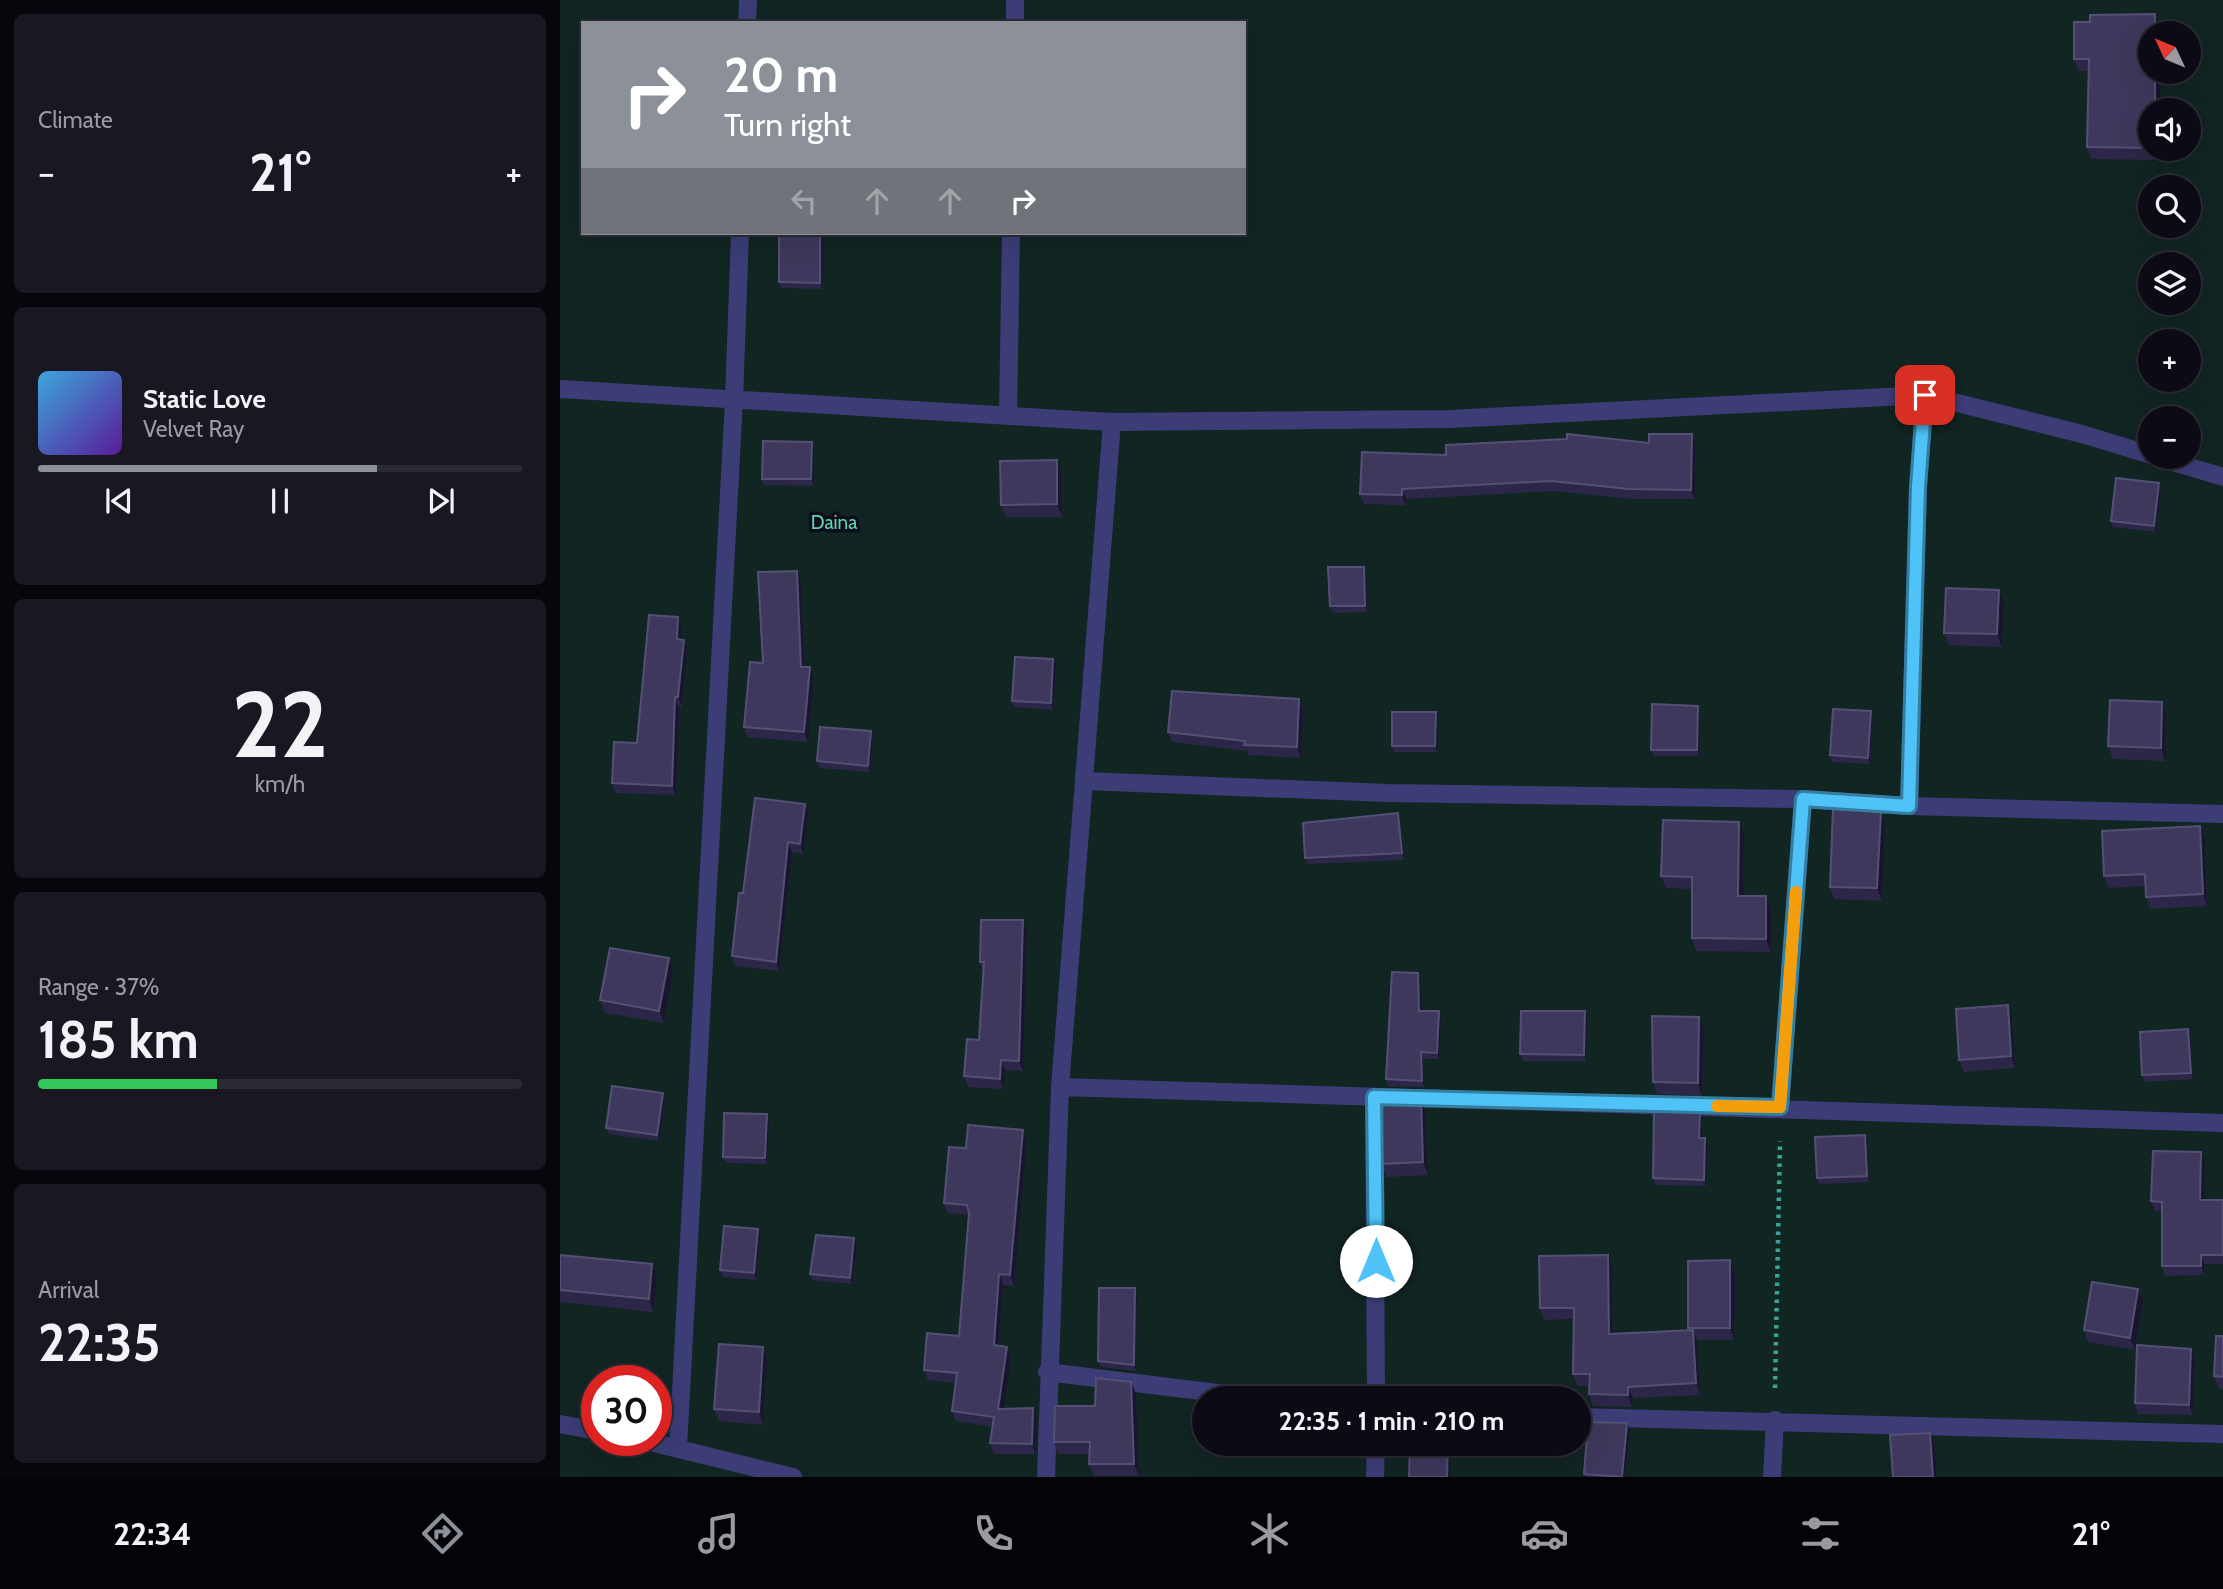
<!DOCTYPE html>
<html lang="en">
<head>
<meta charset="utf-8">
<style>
	body { margin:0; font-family:Cabin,sans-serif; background:#191822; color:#f1f3f6; height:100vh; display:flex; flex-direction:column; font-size:26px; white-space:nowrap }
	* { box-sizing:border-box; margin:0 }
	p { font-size:23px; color:#9a9aa0 }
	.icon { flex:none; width:38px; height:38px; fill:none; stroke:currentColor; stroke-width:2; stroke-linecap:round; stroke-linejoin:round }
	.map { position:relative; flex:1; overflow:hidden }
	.panel { display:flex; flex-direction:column; gap:14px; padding:14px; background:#06060c; width:560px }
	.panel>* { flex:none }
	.guide { position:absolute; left:21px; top:21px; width:665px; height:214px; border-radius:0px; box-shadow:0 7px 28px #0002,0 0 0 2px #2b2b34; background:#8c9099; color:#fff; overflow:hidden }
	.needle { width:46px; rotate:314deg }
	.tools { position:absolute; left:1578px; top:21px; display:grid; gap:14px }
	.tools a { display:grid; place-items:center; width:63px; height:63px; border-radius:50%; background:#0b0a15; box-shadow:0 7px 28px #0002,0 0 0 2px #2b2b34; font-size:35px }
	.speed { position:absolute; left:21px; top:1365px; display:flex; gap:14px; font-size:35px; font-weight:700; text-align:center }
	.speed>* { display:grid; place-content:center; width:91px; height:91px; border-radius:50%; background:#0b0a15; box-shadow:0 7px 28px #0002,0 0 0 2px #2b2b34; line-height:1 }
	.speed .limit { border:10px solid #d22; background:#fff; color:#111 }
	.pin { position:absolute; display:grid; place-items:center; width:60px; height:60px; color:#fff; margin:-30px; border-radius:14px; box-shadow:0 4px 10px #0006 }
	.me { position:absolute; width:77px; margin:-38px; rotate:0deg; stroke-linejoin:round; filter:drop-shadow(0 0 5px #0008) }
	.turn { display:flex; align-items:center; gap:24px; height:147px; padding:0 28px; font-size:32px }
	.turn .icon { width:91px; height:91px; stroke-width:2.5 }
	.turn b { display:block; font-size:49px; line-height:60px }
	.lanes { display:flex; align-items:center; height:66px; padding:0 28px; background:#0003; justify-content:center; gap:35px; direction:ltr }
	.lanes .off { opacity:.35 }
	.big { font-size:52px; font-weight:700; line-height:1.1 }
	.panel .widget { flex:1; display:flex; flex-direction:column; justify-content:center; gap:10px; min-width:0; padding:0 24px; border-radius:10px; background:#191822 }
	.panel .dial { align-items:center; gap:0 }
	.dial b { font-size:91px; line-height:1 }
	.song { display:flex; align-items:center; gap:21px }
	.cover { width:84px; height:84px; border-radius:10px; background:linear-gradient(135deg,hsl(200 70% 55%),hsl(270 70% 35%)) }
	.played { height:7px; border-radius:4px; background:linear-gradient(90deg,#8c9099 70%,#2b2b34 70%) }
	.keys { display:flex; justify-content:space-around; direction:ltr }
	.heat { display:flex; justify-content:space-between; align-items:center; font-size:38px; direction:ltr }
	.charge { height:10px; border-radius:5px; background:linear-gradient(90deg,#34c759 37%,#2b2b34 0) }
	.trip { position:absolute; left:632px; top:1386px; width:399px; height:70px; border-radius:35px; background:#0b0a15; box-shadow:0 7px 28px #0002,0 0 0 2px #2b2b34; font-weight:700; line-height:70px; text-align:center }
	.dock { display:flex; height:112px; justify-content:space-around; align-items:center; background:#040408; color:#9a9aa0 }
	.dock .icon { width:49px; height:49px }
	.dock .selected { color:#8c9099 }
	.dock b { font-size:32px; color:#f1f3f6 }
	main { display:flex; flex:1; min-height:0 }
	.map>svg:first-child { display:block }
</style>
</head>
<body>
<main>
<section class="panel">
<div class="widget"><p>Climate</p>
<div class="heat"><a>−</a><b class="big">21°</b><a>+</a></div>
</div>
<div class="widget">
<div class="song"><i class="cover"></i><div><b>Static Love</b><p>Velvet Ray</p></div></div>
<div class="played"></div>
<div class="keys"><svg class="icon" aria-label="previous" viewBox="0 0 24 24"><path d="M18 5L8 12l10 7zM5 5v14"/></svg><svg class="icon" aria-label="pause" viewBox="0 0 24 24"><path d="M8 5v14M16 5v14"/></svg><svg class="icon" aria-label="next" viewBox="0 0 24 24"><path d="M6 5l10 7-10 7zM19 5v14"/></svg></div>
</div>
<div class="widget dial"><b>22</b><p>km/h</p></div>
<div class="widget"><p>Range · 37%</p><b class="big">185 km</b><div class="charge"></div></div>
<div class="widget"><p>Arrival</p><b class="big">22:35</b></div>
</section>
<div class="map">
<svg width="1663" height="1477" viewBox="0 0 1663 1477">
	<rect width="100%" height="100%" fill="#0f0d1c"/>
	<!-- green -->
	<path fill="#112523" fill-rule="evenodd" d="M0,0h1663v1477h-1663zM23,23h661v210h-661zM1591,33h38v39h-38zM1591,110h38v39h-38zM1591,187h38v39h-38zM1591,264h38v39h-38zM1591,341h38v39h-38zM1591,418h38v39h-38zM37,1381h59v59h-59zM644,1398h374v46h-374z"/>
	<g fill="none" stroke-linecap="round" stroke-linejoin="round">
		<!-- path -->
		<path stroke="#37a498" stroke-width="4.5" stroke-dasharray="3.5 5" stroke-linecap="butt" d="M1215,1388l5,-247"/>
		<!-- minor -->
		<path stroke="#3c3d77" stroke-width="18" d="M187,23l1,-23
			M455,23v-23
			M0,389l552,33 337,-3 476,-24 157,39 69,21
			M448,416l3,-183
			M1596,457l67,20
			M526,781l301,12 416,6 106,7 314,8
			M1349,806l9,-319 7,-92
			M500,1087l1163,36
			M814,1097l2,301
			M1220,1107l23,-308
			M487,1372l211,26
			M1018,1417l645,17
			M0,1424l37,7
			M82,1440l151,37
			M118,1448l56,-1048 6,-167
			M486,1477l14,-390 52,-665
			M815,1477l1,-33
			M1212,1477l3,-57"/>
	</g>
	<!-- wall -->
	<path fill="#2c2748" d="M1600,26l-9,46h9v38h-9v39h9v11l-69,-1 -4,-12 1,-76h-9l-5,-12z
		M263,242l-1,47 -41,-1 -2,-6z
		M1132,434l3,10v55h-63l-78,-8 -148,8 -1,6 -41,-1 -4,-10 86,-39 203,-12z
		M252,442l2,6v38l-50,-1 -2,-6z
		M501,473l1,44h-56l-5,-12z
		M1599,483l2,6 -5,43 -43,-5 -2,-6z
		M237,571l4,10 4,86 9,11 -6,64 -61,-5 -3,-10 19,-64z
		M806,574l1,38 -34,1 -3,-7z
		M1444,602l-2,45 -53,-2 -5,-12z
		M118,617l3,9v14l6,9 -5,58h-3l-3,88 -61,-2 -3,-10 25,-40z
		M496,666l-3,44 -39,-3 -2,-6z
		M739,699l4,10 -2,49 -53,-3 -1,-4 -75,-9 -4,-10z
		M1138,706l2,6 -1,44h-45l-3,-6z
		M1311,711l2,6 -3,47 -38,-2 -2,-7z
		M876,712l2,7v33h-44l-2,-6z
		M1606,714l-1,47 -52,-2 -5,-13z
		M311,731l2,7 -3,34 -51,-4 -2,-7z
		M245,804l3,10 -5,40 -11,-2 -13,119 -44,-5 -3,-10 11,-63z
		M838,813l2,7 4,40 -96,4 -3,-6z
		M1325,824l-3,77 -48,-2 -4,-12z
		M1184,835l-1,61h23l5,12v44l-75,-1 -4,-13v-49l-26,-1 -5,-12z
		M1645,839l2,67 -57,3 -4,-12 -1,-11 -36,2 -5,-12z
		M467,931l-4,140 -18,-1 -2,19 -35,-2 -4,-11 15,-36 4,-68 -3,-10z
		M113,971l-9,52 -59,-10 -5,-13z
		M858,973l2,6 1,32h18l2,6 -2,42h-16l1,28 -36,-1 -2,-7z
		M1027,1018l-1,43h-63l-3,-7z
		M1452,1018l3,50 -51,4 -5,-12z
		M1144,1030l-2,66 -45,-2 -4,-12z
		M1630,1035l3,44 -48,3 -3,-7z
		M861,1097l4,13 3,65 -42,2 -5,-13z
		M105,1100l-6,41 -50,-7 -3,-6z
		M1140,1112l2,6 -1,20 6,6 -1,42 -51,-1 -2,-7z
		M209,1120l-2,44 -41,-1 -3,-6z
		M467,1140l-13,146 -11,-1 -4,60 8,2 4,10 -8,51 34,11 -2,35h-41l-4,-11 3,-16 -37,-6 -4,-10 4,-28 -28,-3 -4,-10 35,-34 10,-121 -21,-2 -4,-10 22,-55z
		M1307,1141l2,41 -50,2 -2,-6z
		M1645,1161l-1,39h19v64h-19v11l-39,1 -3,-10v-55h-7l-4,-10z
		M198,1229l2,7 -4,44 -33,-3 -3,-7z
		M297,1245l-5,39 -40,-4 -2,-6z
		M0,1255l92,9 5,12 -4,36 -93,-10z
		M1048,1255l4,11 1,67 75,-3v-2l42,-68 5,13 -1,67h-37l3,55 -67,3 -1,9 -39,-1 -4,-12v-8h-12l-4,-12v-55l-29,1 -4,-12z
		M577,1294l-1,77 -35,-4 -3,-6z
		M1583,1302l-8,48 -47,-8 -4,-12z
		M1663,1336v53h-4l-5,-13z
		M207,1359l-4,66 -44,-4 -5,-12z
		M1635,1359l-2,56 -55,-1 -3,-11z
		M571,1382l5,12 3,82h-45l-5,-12 1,-10h-32l-4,-12 41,-36z
		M1067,1423l3,7 -5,47h-40l-1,-3z"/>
	<!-- shaded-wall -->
	<path fill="#19152f" d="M1595,14l5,12v7h-5z
		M1595,72h5v38h-5z
		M1596,149h4v11z
		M260,235l3,7 -1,47 -2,-6z
		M1132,434l3,10v55l-4,-9z
		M252,442l2,6v38l-3,-7z
		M497,460l4,13 1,44 -5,-13z
		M1599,483l2,6 -5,43 -2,-6z
		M842,489l4,10 -1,6 -3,-10z
		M804,567l2,7 1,38 -2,-6z
		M237,571l4,10 4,96 -4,-10z
		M1439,590l5,12 -2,45 -5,-13z
		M118,617l3,9v23l-4,-10z
		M124,640l3,9 -5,58 -4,-10z
		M493,659l3,7 -3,44 -2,-7z
		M250,667l4,11 -6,64 -4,-10z
		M115,697l4,10 -3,88 -4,-9z
		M739,699l4,10 -2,49 -4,-11z
		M1602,702l4,12 -1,47 -4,-13z
		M1138,706l2,6 -1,44 -2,-6z
		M1311,711l2,6 -3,47 -2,-6z
		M876,712l2,7v33l-3,-6z
		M311,731l2,7 -3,34 -2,-6z
		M245,804l3,10 -5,40 -3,-10z
		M1321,812l4,12 -3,77 -5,-13z
		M838,813l2,7 4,40 -2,-7z
		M1179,822l5,13 -1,73 -5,-12z
		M1640,826l5,13 2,67 -4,-12z
		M228,842l4,10 -13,119 -3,-9z
		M1206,896l5,12v44l-5,-13z
		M463,920l4,11 -4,140 -4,-10z
		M109,958l4,13 -9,52 -5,-12z
		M858,973l2,6 2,38 -3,-6z
		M1448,1005l4,13 3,50 -4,-12z
		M879,1011l2,6 -2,42 -2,-6z
		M1025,1011l2,7 -1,43 -2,-6z
		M1139,1017l5,13 -2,66 -4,-13z
		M1628,1029l2,6 3,44 -2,-6z
		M861,1052l2,7 1,28 -2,-6z
		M441,1060l4,10 -2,19 -3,-10z
		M103,1093l2,7 -6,41 -2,-6z
		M861,1097l4,13 3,65 -5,-13z
		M1140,1112l2,6 -1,26 -2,-6z
		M207,1114l2,6 -2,44 -2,-6z
		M463,1130l4,10 -13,146 -4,-11z
		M1305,1135l2,6 2,41 -2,-6z
		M1145,1138l2,6 -1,42 -2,-6z
		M1641,1152l4,9 -1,48 -4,-9z
		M198,1229l2,7 -4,44 -2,-7z
		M294,1238l3,7 -5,39 -2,-6z
		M1048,1255l4,11 1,79 -4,-11z
		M1641,1255l3,9v11l-3,-9z
		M1170,1260l5,13 -1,67 -4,-12z
		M92,1264l5,12 -4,36 -4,-13z
		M439,1274l4,11 -5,70 -4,-10z
		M575,1288l2,6 -1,77 -2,-6z
		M1578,1289l5,13 -8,48 -5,-12z
		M1133,1330l4,11 3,54 -4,-12z
		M203,1347l4,12 -4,66 -4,-13z
		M447,1347l4,10 -9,62 -4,-10z
		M1631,1349l4,10 -2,56 -4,-10z
		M571,1382l5,12 3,82 -5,-12z
		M1068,1387l5,11 -1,9 -4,-12z
		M473,1408l4,11 -2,35 -3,-10z
		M1067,1423l3,7 -5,47h-3z
		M1370,1433l5,12 1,32h-3z
		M888,1444h2v33h-3z"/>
	<!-- building -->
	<path fill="#3e395c" stroke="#545075" stroke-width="2" d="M1595,14v19h-4v39h4v38h-4v38l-64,-1 2,-88h-15v-37h16v-7z
		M219,235h41v48l-41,-1z
		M1007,434l82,9v-9h43l-1,56 -62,-1 -78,-8 -149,8v6l-42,-1 2,-42 84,3v-10l121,-6z
		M203,441l49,1 -1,37h-49z
		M497,460v44l-56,1 -1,-44z
		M1556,478l43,5 -5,43 -43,-5z
		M768,567h36l1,39h-35z
		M237,571l4,96h9l-6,65 -60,-5 6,-65 13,1 -5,-91z
		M1386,588l53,2 -2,44 -53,-1z
		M89,615l29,2 -1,22 7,1 -6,57h-3l-3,89 -60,-3 2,-41 23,1z
		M455,657l38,2 -2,44 -39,-2z
		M612,691l127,8 -2,48 -53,-2 1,-4 -77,-9z
		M1550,700l52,2 -1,46 -53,-2z
		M1092,704l46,2 -1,44h-46z
		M1273,709l38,2 -3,47 -38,-3z
		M832,712h44l-1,34h-43z
		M260,727l51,4 -3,35 -51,-5z
		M195,798l50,6 -5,40 -12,-2 -12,120 -44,-6 7,-63h4z
		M1273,809l48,3 -4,76 -47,-1z
		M838,813l4,40 -97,5 -2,-35z
		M1103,820l76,2 -1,74h28v43l-74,-1v-61l-31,-1z
		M1640,826l3,68 -57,3 -1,-23 -41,2 -2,-45z
		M421,920h42l-4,141 -18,-1 -1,19 -36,-3 3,-37 12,1 5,-78h-4z
		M50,948l59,10 -10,53 -59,-11z
		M832,972l26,1 1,38h20l-2,42 -16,-1 1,29 -36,-2z
		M1448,1005l3,51 -52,4 -3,-51z
		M961,1011h64l-1,44 -64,-1z
		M1092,1016l47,1 -1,66 -45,-1z
		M1628,1029l3,44 -49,2 -2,-43z
		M52,1086l51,7 -6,42 -51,-7z
		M823,1096l38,1 2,65 -42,2z
		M1094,1111l46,1 -1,26h6l-1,42 -51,-2z
		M164,1113l43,1 -2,44 -42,-1z
		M408,1125l55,5 -13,145 -11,-1 -5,71 13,2 -9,62 35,-1 -1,36 -42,-1 4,-26 -42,-6 5,-38 -33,-3 3,-37 32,3 10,-123 -2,-8 -23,-2 5,-56 17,1z
		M1305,1135l2,41 -50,2 -2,-41z
		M1593,1151l48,1 -1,48h23v55h-22v11h-39v-64l-11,-1z
		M164,1226l34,3 -4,44 -34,-3z
		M256,1235l38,3 -4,40 -40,-4z
		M0,1255l92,9 -3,35 -89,-9z
		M1048,1255l1,79 84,-4 3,53 -68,4v8l-39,-1 1,-20h-17l1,-66h-34l-1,-52z
		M1170,1260v68h-42v-67z
		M1532,1282l46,7 -8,49 -46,-8z
		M539,1288h36l-1,77 -36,-4z
		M1656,1336h7v41l-9,-1z
		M159,1344l44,3 -4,65 -45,-3z
		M1577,1345l54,4 -2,56 -54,-2z
		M536,1378l35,4 3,82h-45l1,-22h-36l1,-36h40z
		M1028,1422l39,1 -5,54 -38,-3z
		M1370,1433l3,44h-40l-3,-42z
		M850,1444h38l-1,33h-38z"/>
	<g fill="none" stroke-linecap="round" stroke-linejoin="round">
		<!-- route casing -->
		<g stroke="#337fa1" stroke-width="18">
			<path id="route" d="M816,1261l-2,-164 406,10 23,-308 106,7 9,-319 7,-92"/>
		</g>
		<!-- route -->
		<use href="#route" stroke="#4fc3f7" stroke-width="12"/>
		<!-- slow -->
		<path stroke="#f59e0b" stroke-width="12" d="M1157,1106l63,1 16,-215"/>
	</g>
	<g text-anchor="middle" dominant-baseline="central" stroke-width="7" stroke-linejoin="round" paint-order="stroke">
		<!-- park labels -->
		<g font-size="19" fill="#60d3b1" stroke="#0f0d1c">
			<text x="274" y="522">Daina</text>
		</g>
	</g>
</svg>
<div class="tools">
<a><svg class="needle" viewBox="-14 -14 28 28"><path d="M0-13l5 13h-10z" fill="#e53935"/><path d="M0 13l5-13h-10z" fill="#9a9aa0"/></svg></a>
<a><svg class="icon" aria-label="sound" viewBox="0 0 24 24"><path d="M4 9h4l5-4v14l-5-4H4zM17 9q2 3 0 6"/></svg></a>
<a><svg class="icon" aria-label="search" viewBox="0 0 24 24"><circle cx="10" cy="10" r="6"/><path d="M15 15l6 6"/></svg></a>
<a><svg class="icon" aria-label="layers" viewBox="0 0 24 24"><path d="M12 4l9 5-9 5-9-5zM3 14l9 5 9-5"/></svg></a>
<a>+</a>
<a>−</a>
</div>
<div class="speed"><div class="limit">30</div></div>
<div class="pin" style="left:1365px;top:395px;background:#d93025"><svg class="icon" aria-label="arrive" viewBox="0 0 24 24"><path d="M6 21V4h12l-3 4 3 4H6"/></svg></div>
<svg class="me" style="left:816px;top:1261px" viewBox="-20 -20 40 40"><circle r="19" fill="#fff"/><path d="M0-13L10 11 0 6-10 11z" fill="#4fc3f7"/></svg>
<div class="trip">22:35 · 1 min · 210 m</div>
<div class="guide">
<div class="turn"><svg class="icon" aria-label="right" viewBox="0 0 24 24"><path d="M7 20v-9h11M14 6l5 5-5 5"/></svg><div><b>20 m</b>Turn right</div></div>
<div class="lanes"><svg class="icon off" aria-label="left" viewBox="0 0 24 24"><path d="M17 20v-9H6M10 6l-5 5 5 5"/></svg><svg class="icon off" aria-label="ahead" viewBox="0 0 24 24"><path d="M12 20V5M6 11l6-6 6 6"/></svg><svg class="icon off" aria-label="ahead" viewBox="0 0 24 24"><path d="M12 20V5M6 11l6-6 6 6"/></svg><svg class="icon" aria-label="right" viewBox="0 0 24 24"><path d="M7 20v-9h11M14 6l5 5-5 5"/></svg></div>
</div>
</div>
</main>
<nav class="dock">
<b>22:34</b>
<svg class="icon selected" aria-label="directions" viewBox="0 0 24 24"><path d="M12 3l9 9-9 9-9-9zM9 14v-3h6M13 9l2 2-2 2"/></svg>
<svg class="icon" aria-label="music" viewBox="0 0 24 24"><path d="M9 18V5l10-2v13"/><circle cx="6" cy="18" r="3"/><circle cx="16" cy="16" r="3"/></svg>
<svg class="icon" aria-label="phone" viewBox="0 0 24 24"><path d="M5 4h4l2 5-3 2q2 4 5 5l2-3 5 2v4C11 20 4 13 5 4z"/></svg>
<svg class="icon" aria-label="climate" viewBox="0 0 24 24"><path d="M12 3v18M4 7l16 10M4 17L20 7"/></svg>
<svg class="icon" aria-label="car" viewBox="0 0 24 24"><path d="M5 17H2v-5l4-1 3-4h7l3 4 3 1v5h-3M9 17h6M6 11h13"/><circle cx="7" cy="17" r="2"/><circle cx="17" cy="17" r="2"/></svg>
<svg class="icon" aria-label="filters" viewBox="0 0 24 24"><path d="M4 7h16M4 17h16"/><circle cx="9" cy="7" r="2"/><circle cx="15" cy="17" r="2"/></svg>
<b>21°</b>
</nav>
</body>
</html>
